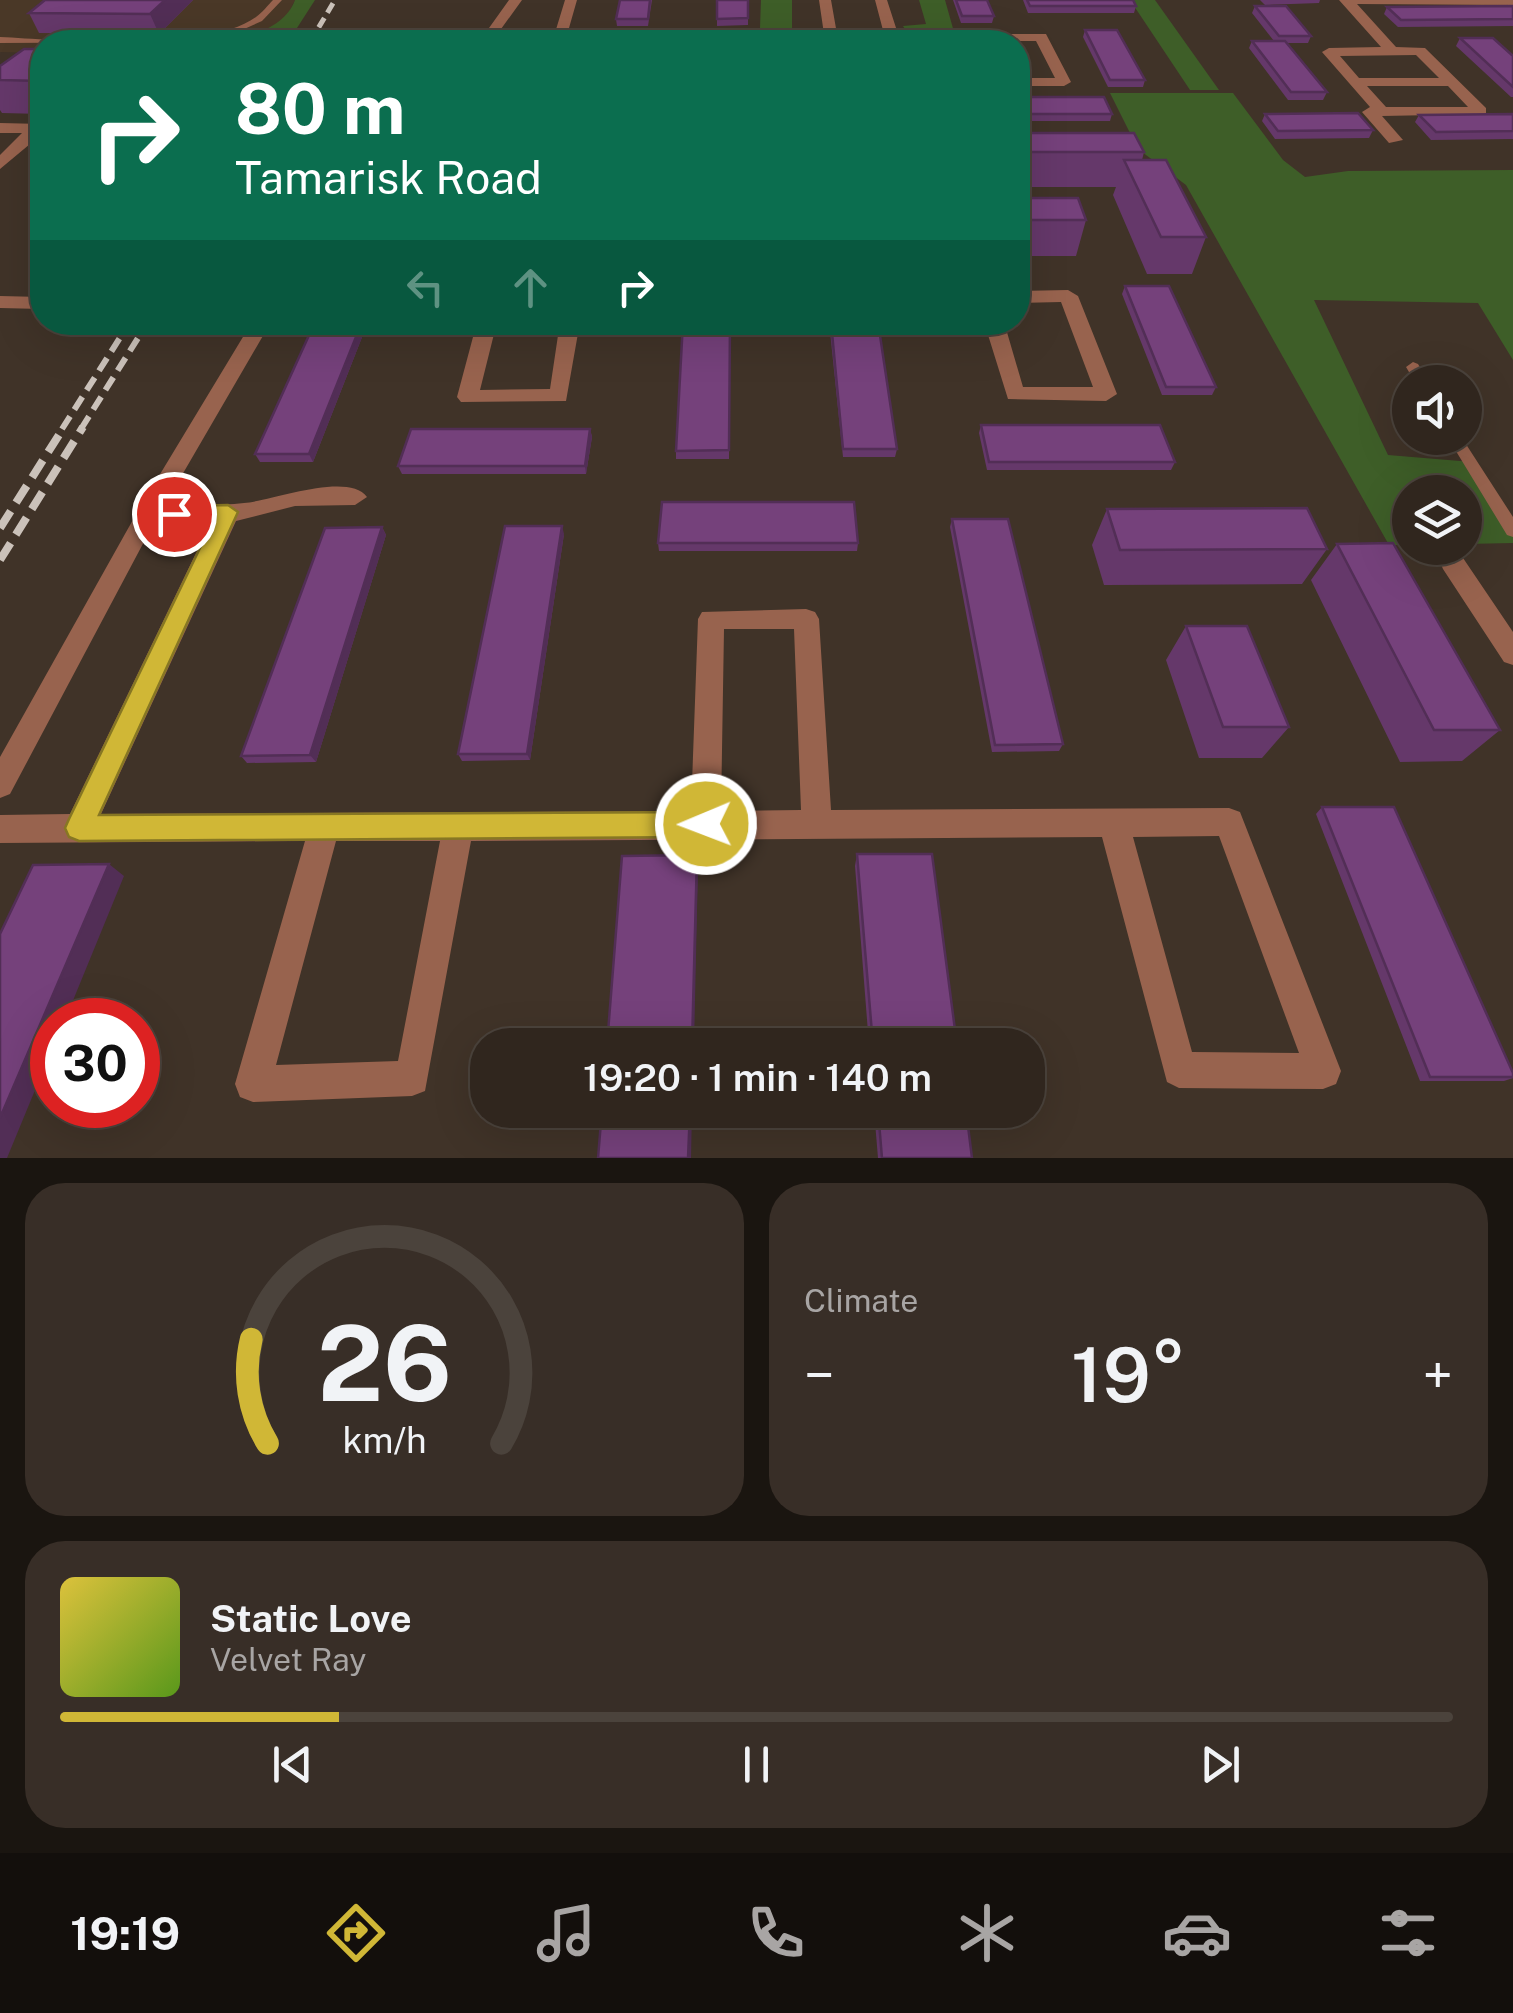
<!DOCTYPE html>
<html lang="en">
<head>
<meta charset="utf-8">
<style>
	body { margin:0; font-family:"Public Sans",sans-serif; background:#382e27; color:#f1f3f6; height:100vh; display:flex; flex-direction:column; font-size:38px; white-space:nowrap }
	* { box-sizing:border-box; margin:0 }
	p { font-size:32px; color:#a8a5a4 }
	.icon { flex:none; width:55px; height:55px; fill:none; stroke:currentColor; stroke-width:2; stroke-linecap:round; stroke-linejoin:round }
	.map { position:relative; height:1158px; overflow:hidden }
	.details { display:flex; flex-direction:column; gap:25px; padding:25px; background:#1a1510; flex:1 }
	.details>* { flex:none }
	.top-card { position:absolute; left:30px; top:30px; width:1000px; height:305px; border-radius:40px; box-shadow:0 10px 40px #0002,0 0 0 2px #4b433c; background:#0b6e4f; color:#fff; overflow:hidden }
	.buttons { position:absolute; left:1392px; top:365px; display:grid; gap:20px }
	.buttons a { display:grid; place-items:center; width:90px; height:90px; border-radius:50%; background:#30261e; box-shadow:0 10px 40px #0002,0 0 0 2px #4b433c; font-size:50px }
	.speed { position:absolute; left:30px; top:998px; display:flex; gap:20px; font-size:50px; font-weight:700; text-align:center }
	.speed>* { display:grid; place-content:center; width:130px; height:130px; border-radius:50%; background:#30261e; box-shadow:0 10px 40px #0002,0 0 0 2px #4b433c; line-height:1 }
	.speed .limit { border:15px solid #d22; background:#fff; color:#111 }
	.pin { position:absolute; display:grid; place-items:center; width:85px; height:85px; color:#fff; margin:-42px; border:5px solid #fff; border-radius:50%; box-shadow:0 2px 10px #0007 }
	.me { position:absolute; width:110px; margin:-55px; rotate:269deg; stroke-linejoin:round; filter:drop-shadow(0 0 8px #0008) }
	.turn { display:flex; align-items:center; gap:35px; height:210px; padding:0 40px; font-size:45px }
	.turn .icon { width:130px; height:130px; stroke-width:2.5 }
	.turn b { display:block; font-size:70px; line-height:85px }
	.lanes { display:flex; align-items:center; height:95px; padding:0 40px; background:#0003; justify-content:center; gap:50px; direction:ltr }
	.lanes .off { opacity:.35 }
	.big { font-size:75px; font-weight:600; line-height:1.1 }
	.details .card { flex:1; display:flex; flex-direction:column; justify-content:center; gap:15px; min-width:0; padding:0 35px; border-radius:40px; background:#382e27 }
	.details .dial { align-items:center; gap:0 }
	.dial svg { height:260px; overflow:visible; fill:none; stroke:#4b433c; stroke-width:7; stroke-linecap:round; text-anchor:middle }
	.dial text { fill:#f1f3f6; stroke:none }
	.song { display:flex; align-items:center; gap:30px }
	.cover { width:120px; height:120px; border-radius:15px; background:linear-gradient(135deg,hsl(50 70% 55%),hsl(90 70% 35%)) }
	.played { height:10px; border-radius:5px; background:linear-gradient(90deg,#d0b736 20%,#4b433c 20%) }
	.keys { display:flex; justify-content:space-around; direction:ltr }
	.heat { display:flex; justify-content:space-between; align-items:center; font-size:55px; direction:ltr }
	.details .tiles { flex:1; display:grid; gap:25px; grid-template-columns:1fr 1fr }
	.card:last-child { grid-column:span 2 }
	.trip { position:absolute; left:470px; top:1028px; width:575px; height:100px; border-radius:40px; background:#30261e; box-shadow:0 10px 40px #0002,0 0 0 2px #4b433c; font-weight:600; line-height:100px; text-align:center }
	.tabs { display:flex; height:160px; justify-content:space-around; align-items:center; background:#130f0c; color:#a8a5a4 }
	.tabs .icon { width:70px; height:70px }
	.tabs .on { color:#d0b736 }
	.tabs b { font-size:45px; color:#f1f3f6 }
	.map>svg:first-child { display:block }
</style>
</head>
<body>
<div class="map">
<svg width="1513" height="1158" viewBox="0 0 1513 1158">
	<rect width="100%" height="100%" fill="#403328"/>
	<!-- built -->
	<path fill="#4a3827" d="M0,0h295l-21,42h-232v11l-42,-1z"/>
	<!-- green -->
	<path fill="#3e5e28" d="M295,0h20l-27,42h-55c24,-8 53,-17 62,-42z
		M761,0h31v28h-32z
		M919,0h26l9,32 -48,-1 -3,-5 23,-2z
		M1130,0h25l64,90h-29z
		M1110,93h123l50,67 22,17 43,-6 165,-1v190l-35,-57 -164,-3 74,155 84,7 41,66v15l-48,1v-52h-55v53h-21l-203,-360 -48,-36z"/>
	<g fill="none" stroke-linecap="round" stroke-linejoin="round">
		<!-- lane -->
		<path fill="#98634e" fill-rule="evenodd" d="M273,0h9l-20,21 -29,13 -40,8 -193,1v-6c64,3 204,17 256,-20 6,-4 12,-12 17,-17z
			M1413,362l5,2 11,18h-14l-9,-15z
			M1448,438h14l51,79v20l-6,-2z"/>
		<!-- street -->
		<path fill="#98634e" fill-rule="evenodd" d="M509,0h13l-26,36h58l11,-36h12l-10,35 257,-1 -5,-34h12l6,34h47l-9,-34h12l11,34h148l25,48 -7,4h-46v-8h37l-19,-37 -557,1z
			M1339,0h174v5l-156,-1 39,43 29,1 61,60v6l-104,2 21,24 -14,3 -27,-31 8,-5 -48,-55 7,-4 52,-1zM1416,55l23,23h-80l-19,-22zM1367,86h81l20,21h-82z
			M0,123l42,1v10l-42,35v-14l22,-22h-22z
			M1068,290l10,6 39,98 -11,7 -98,-2 -24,-77h20l19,65h70l-32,-85 -43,1v-12z
			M0,296l42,1v12l-42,-1z
			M252,322h19l-107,184c27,-1 54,0 80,-3 27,-2 104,-32 123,-6l-12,8 -60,1 -59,15 -135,293 590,-3 7,-192 4,-7 104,-3 9,3 4,7 12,191 398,-2 11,4 101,259 -5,13 -13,5 -144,-1 -12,-6 -65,-245 -631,4 -46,250 -13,5 -159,6 -13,-5 -5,-13 70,-243 -305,2v-28l70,-1 141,-292 -57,1 -144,271 -10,4v-41l139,-248zM724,629h70l7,181 -80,1zM1219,836l80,217 -107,-1 -59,-215zM336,841h104l-42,220 -122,4z
			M477,322h20l-17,68 70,-1 10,-67h20l-14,79 -105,1 -4,-5z
			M1452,553l9,2 52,77v33l-9,-3 -61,-93 -3,-7 3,-7z"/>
		<!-- rail-far2 -->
		<path stroke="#cbc2ba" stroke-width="5" stroke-dasharray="11 6" stroke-linecap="butt" d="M310,42l25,-42"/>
		<!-- rail-far1 -->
		<path stroke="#cbc2ba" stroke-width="6" stroke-dasharray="15 8" stroke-linecap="butt" d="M62,429l68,-107
			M81,429l67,-107"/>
		<!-- rail -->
		<path stroke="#cbc2ba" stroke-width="8" stroke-dasharray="20 10" stroke-linecap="butt" d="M0,528l64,-101
			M0,560l83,-133"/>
	</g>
	<!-- wall -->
	<path fill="#65386a" d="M45,0h148l-34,34 -120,-1 -10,-20z
		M620,0h32l-4,26h-31l-1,-7z
		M717,0h31v25l-31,1z
		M953,0h34l7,16 -2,7h-31z
		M1023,0h110l3,6 -2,7h-106z
		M1260,0h60l-1,3 -54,2z
		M1255,6l56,30 -3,7h-21l40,49 -4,8h-35l-39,-52 3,-7h22l-22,-28z
		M1513,6v20l-115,1 -14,-13 3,-7z
		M1085,30l60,50 -2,7h-35l-25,-50z
		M1460,38l53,18v41h-2l-55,-51z
		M42,49v65l-40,-1 -2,-3v-44z
		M1018,97l94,17 -2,7h-92z
		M1265,114l108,16 -4,8 -94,1 -13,-18z
		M1513,114v25l-82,1 -16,-18 4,-7z
		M1018,133l126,19 -2,8 64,77 -14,37h-45l-34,-79 3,-8h-98z
		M1018,198l68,22 -10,36h-58z
		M1125,286l91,101 -4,8h-50l-40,-101z
		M315,322h53l-55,140h-53l-5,-8z
		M730,322l-1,137h-53v-8z
		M829,322h49l19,127 -2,8h-52z
		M981,425l194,37 -4,8h-184l-8,-37z
		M590,429l2,8 -6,37h-184l-4,-8z
		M1107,509l220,40 -25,35 -198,1 -12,-40z
		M952,519l111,225 -4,7 -67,1 -42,-225z
		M382,527l4,8 -70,227 -69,1 -6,-7z
		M564,534l-34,226 -68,1 -4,-7z
		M658,543h200l-1,8h-198z
		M1337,544l163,186 -38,31 -62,1 -89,-182z
		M1186,626l103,101 -27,31h-63l-33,-98z
		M1322,807l191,271 -9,3h-84l-104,-267z
		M857,854l100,191h-88l-14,-179z
		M874,1110h92l6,48h-94z"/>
	<!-- shaded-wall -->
	<path fill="#522e56" d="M165,0h28l-34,34 -9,-20z
		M362,322h6l-55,140 -4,-8z
		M590,429l2,8 -6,37 -1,-8z
		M562,526l2,8 -34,226 -3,-6z
		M382,527l4,8 -70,227 -6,-7z
		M697,855l1,12 -4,178h-2z
		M109,864l15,12 -59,144h-13v29l-45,109h-7v-40z
		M690,1110h2l-1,48h-3z"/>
	<!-- building -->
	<path fill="#75417b" stroke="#522e56" stroke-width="2.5" d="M45,0h120l-15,14 -121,-1z
		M620,0h30l-2,19h-32z
		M717,0h31v18l-31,1z
		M956,0h31l7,16h-32z
		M1027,0h106l3,6h-106z
		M1255,6h31l25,30h-32z
		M1513,6v13l-112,1 -14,-13z
		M1085,30h32l28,50h-35z
		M1460,38h33l20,18v31z
		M804,40v2h-32v-1z
		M875,40h32l1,2h-33z
		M1252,41h33l42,51h-36z
		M24,49h18v32l-42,-1v-14z
		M1018,97h86l8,17h-94z
		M1358,113l15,17 -95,1 -13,-17z
		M1513,114v17l-77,1 -17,-17z
		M1018,133h116l10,19h-126z
		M1124,160h42l40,77h-45z
		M1018,198h60l8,22h-68z
		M1125,286h44l47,101h-50z
		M315,322h47l-53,132h-54z
		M683,322h47l-1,128 -53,1z
		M831,322h47l19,127h-54z
		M981,425h179l15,37h-186z
		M411,429h179l-5,37h-187z
		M662,502h192l4,41h-200z
		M1307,508l20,41 -207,1 -13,-41z
		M952,519h56l55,225 -68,1z
		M505,526h57l-35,228h-69z
		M382,527l-72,228 -69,1 84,-228z
		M1393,543l107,187h-66l-97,-186z
		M1186,626h61l42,101h-66z
		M1322,807h72l119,266v4h-83z
		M857,854h75l25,191h-84z
		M697,855l-5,190h-85l15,-189z
		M109,864l-109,254v-184l33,-69z
		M602,1110h88l-2,48h-90z
		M878,1110h88l6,48h-90z"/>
	<!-- route -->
	<path fill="#d0b736" stroke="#877723" stroke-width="2.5" d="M228,505l10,7 -139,303 607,-3 9,3 4,9 -4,10 -9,3 -627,4 -10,-4 -4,-9 4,-9 144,-298 -39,1 -11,-8 11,-8z"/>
</svg>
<div class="buttons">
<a><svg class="icon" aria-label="sound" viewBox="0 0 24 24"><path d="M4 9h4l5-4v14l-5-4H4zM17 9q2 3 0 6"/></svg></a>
<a><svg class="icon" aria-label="layers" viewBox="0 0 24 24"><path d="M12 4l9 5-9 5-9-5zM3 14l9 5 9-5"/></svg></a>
</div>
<div class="speed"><div class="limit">30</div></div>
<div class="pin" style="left:174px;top:514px;background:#d93025"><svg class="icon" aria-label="arrive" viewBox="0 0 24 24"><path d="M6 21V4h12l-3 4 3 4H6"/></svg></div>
<svg class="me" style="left:706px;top:824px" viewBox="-20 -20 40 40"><circle r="17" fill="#d0b736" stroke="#fff" stroke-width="3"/><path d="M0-11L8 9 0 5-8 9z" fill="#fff"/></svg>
<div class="trip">19:20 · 1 min · 140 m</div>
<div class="top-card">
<div class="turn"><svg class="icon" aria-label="right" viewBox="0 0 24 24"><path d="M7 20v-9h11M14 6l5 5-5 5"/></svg><div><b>80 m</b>Tamarisk Road</div></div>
<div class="lanes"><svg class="icon off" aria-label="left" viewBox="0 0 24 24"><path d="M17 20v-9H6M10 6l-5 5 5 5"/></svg><svg class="icon off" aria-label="ahead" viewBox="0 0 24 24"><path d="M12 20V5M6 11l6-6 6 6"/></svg><svg class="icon" aria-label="right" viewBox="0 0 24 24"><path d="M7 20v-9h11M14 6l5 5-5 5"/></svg></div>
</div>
</div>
<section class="details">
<div class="tiles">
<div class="card dial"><svg viewBox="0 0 100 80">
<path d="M14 69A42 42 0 1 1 86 69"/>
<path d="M14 69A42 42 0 0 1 9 37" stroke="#d0b736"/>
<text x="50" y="56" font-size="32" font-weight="700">26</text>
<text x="50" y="72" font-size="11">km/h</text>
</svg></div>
<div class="card"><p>Climate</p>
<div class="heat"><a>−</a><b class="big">19°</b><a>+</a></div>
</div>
<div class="card">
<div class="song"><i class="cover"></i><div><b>Static Love</b><p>Velvet Ray</p></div></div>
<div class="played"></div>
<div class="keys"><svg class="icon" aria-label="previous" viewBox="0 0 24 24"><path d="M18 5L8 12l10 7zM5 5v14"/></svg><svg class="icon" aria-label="pause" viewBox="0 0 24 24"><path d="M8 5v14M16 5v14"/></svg><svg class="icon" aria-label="next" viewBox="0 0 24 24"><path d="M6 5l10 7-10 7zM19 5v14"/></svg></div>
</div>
</div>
</section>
<nav class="tabs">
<b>19:19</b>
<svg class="icon on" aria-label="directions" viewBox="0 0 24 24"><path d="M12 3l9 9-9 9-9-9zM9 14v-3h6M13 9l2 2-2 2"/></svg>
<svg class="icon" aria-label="music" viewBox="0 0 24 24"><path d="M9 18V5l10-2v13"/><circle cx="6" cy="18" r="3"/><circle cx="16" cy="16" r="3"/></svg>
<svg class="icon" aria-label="phone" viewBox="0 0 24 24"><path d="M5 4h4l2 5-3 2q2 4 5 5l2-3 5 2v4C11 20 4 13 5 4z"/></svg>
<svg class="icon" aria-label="climate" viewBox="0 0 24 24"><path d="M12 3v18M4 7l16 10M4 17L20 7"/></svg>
<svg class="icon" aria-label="car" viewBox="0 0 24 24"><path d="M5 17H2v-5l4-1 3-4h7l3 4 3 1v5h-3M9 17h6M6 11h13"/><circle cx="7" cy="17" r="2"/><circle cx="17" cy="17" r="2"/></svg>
<svg class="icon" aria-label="filters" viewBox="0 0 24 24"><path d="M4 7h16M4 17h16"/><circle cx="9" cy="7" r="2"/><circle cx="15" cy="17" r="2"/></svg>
</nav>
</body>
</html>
